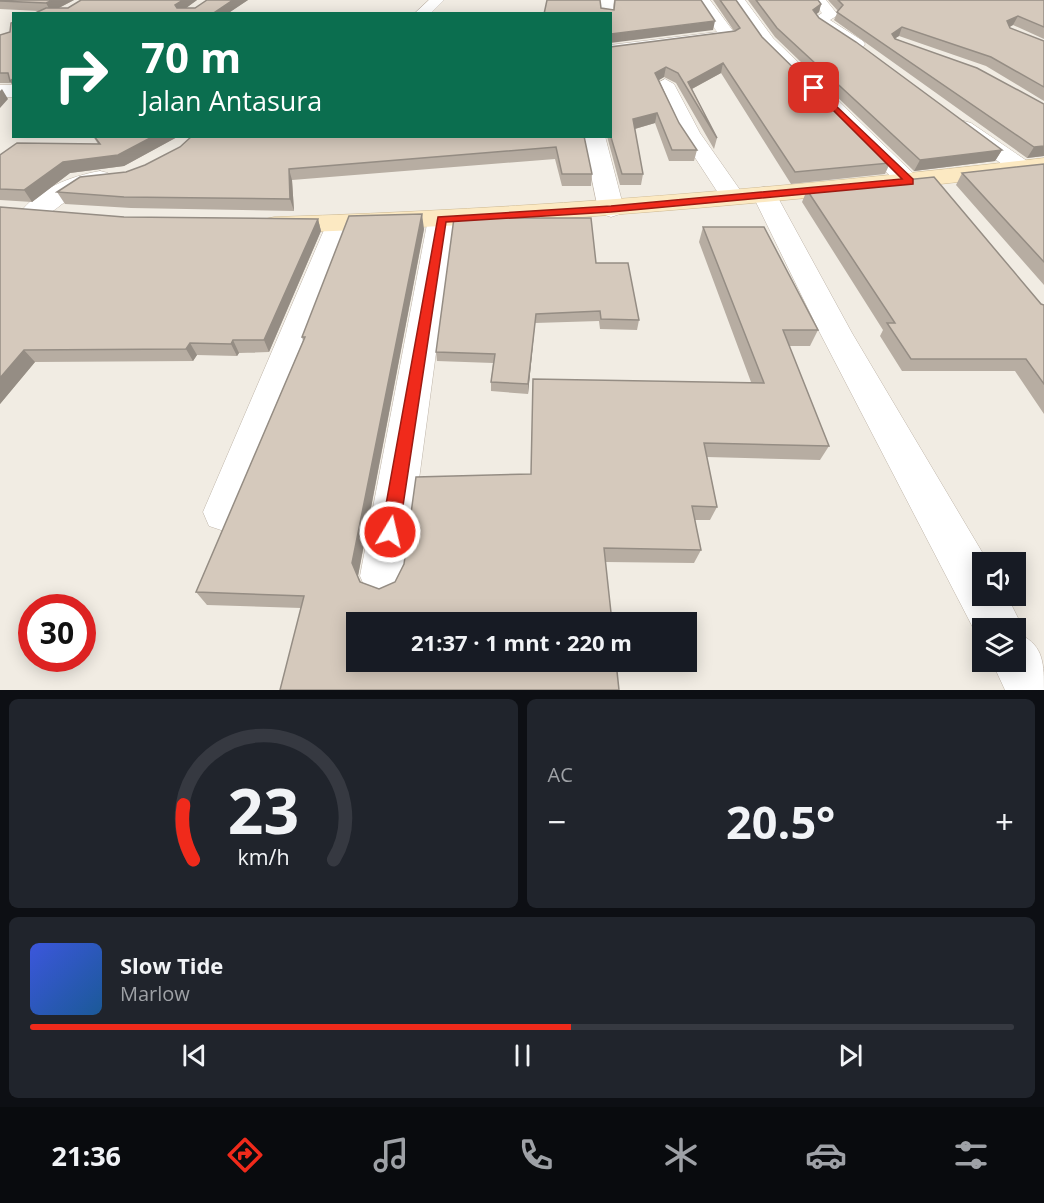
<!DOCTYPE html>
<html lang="id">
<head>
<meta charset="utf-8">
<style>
	body { margin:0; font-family:"Open Sans",sans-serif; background:#20242c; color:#f1f3f6; height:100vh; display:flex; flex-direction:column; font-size:22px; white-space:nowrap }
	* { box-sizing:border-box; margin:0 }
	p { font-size:20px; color:#9ea1a6 }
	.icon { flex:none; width:33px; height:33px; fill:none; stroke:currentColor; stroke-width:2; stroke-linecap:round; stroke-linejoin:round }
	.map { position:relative; height:690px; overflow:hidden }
	.details { display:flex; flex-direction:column; gap:9px; padding:9px; background:#0d0f14; flex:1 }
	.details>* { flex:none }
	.top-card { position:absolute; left:12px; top:12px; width:600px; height:126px; border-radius:0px; box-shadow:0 3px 15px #0003; background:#0b6e4f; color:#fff; overflow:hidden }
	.controls { position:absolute; left:972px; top:552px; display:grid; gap:12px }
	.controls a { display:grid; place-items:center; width:54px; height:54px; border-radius:0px; background:#171b24; box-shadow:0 3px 15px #0003; font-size:30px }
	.speed { position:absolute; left:18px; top:594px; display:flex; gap:12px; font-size:30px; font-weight:700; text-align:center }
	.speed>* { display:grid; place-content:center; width:78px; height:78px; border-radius:50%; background:#171b24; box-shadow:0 3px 15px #0003; line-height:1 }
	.speed .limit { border:9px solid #d22; background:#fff; color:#111 }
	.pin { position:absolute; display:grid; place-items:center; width:51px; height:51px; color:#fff; margin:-26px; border-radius:12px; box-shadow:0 3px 9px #0006 }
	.me { position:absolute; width:66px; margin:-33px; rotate:9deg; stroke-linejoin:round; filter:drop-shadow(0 0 4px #0008) }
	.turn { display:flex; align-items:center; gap:21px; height:126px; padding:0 30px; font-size:27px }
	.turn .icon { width:78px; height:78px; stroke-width:2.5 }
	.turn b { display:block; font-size:42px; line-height:51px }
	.big { font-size:45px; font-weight:700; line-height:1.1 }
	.details .card { flex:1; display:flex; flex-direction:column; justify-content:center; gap:9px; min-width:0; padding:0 21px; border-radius:9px; background:#20242c }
	.details .dial { align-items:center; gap:0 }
	.dial svg { height:156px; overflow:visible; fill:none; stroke:#363941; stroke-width:7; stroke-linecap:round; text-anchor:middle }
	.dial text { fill:#f1f3f6; stroke:none }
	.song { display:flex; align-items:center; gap:18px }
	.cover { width:72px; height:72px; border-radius:9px; background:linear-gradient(135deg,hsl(230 70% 55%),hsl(210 70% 35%)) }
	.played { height:6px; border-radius:3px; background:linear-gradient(90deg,#f02a1b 55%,#363941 55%) }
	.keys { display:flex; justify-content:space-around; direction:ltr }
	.heat { display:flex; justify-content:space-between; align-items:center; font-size:33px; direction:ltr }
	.details .tiles { flex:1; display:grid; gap:9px; grid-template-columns:1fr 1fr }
	.card:last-child { grid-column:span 2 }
	.trip { position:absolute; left:346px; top:612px; width:351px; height:60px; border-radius:0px; background:#171b24; box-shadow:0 3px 15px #0003; font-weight:700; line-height:60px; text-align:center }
	.menu { display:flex; height:96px; justify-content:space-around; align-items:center; background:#090b0e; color:#9ea1a6 }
	.menu .icon { width:42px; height:42px }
	.menu .active { color:#f02a1b }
	.menu b { font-size:27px; color:#f1f3f6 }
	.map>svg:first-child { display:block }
</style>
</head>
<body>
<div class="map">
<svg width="1044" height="690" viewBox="0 0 1044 690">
	<rect width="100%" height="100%" fill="#f1ece3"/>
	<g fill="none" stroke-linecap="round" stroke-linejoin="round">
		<!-- street casing -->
		<g stroke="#bfb5a9" stroke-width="1">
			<path id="street" d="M429,0h15l-14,14h-16z
				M600,0h14l-2,17 -2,-3h-10z
				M696,0h14l26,35 -3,3 -123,17v-10l107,-13z
				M731,0h14l28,38 144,139 4,5 -4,5h-16l-140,-143z
				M812,0h14l12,15 -8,5 33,21 2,3 -2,3c-15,4 -43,-16 -50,-28l9,-6z
				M665,79l9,5 26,49 45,64 -3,5 -9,2 -9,-2 -45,-69 -23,-49z
				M0,85h14v12h-14z
				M964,121l7,2 59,40 4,5 -4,5h-16l-57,-42 -3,-4 3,-4z
				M583,136h22l19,73 -4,5 -9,3 -9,-3 -4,-5z
				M100,171l8,2 4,5c-6,8 -17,7 -26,11 -22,8 -39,36 -63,30l-4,-5c18,-25 52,-38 81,-43z
				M764,187l9,2 3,5 76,139 136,229h-6v34h25l16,32 -2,7c23,11 23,30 23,55h-39l-13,-28h24v-34h-34v17l-162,-312 -68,-139 3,-5z
				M441,211l9,3 4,5 -48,357 -7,16 -16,7 -16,-7 -7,-16 68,-357 4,-5z
				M340,215l9,2 4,6 -108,289 -6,14 -15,5 -15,-5 -6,-14 124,-289 4,-6z"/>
		</g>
		<!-- secondary casing -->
		<g stroke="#cfbb95" stroke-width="1">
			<path id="secondary" d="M1044,158v14c-256,31 -512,53 -770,61l-9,-2 -4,-6 4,-6 9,-2c258,-8 514,-29 770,-59z"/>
		</g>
		<!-- street -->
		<use href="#street" fill="#fff" fill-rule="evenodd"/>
		<!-- secondary -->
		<use href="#secondary" fill="#fce9c2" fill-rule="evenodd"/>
	</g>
	<!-- wall -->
	<path fill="#b7ada2" d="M0,0h74l-15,8h9l13,-8h116l-11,8h9l12,-8h41l-21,14 -188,-3 -39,-2z
		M713,0h23l26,37 128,126 -5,11 -94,10 -70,-111 -29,16 25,49 -3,11 -38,-66 -12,-6 -5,3 20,43 18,27 -3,11h-25l-14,-38 -20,6 8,45 -2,11h-21l-13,-49h3v-89l124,-16z
		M748,0h70l3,4 -2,8 -3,2 3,4 183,132 -7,11 -81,10 -139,-134z
		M828,0h216v39l-31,-14 -3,2v1l34,13v60l-58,-35 -87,-30 -4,2 149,66v52l-17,2 -193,-138 4,-9z
		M14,22v65l-3,-4h-11v-48l10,-3z
		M93,136h86l-55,30 -54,7 -38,29 -32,-2v-45l98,-11z
		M584,136l8,38 -1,12h-29l-7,-27 -263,21 2,31 -163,-3 -66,-4 -8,-12 69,-20 19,-7 35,-18z
		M1044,164v121l-88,-100 6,-12z
		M807,190l237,115v109l-29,-43h-113l-22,-35 3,-6 -81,-128z
		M0,207l124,10 194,2 3,12 -52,121 -30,1 -2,3 -40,-1 -4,6 -158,1 -35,42z
		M703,227l115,103 -8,16h-21l40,100 -9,14 -113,-3 10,50 -7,13h-15l6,30 -7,13 -88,-1 -305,46 -94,-3 -11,-13 107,-251 -1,-4 122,-108 -66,347 3,6 18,7 16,-7 136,-108 220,-92 -52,-140z
		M596,263l43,57 -2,10 -37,-1 -1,-8 -64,2 -7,71 -37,-3v-9l2,-19 -56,-2 -1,-9z"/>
	<!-- shaded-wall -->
	<path fill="#958d84" d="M53,0h21l-23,12 -5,-9z
		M183,0h14l-19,14 -3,-9z
		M233,0h15l-21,14h-15z
		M821,4l-2,8 -8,7 2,-9z
		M1018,16l-5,9 -10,5 4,-9z
		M715,21l-2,9 -103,13 1,-9z
		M902,27l-3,9 -11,7 4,-9z
		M723,63l-2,10 -33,18v-9z
		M666,67l-2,10 -10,6 1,-10z
		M14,78v9l-4,-6z
		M2,89l6,10 -8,9v-17z
		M657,113l-2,10 -24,7 2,-11z
		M154,136h25l-55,30 -54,7 -38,29 -8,-12 39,-28z
		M1044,146v10l-17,2 7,-11z
		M1002,150l-7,11 -81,10 6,-11z
		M289,169l3,11 2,31 -4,-12z
		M422,214l2,15 -66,347 -6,-13z
		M318,219l3,12 -52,121 -5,-12z
		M536,314l-1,9 -7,71v-10z
		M233,340l6,13 -2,3 -6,-12z
		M190,343l7,12 -4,6 -7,-12z
		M24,350l11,12 -35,42v-26z"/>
	<!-- building -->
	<path fill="#d5c9bc" stroke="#958d84" stroke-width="1.5" d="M0,0h53l-7,3 -46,-2z
		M81,0h102l-8,5 2,3h18l12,-8h26l-21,14h-179l13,-6h22z
		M547,0h53l1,8 13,2 1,-10h86l14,21 -104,13 -1,1v-21h-66z
		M720,0h16l26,37 128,126 -95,9 -72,-109 -35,19 29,56 -39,-65 -12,-6 -11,6 24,50 18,27h-25l-15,-37 -24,6 10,55h-21l-12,-40v-87l125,-16 5,-3z
		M756,0h62l3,4 -8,6 6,8 37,24 146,108 -82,10 -143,-132z
		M838,0h206v27l-26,-11 -11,5 3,7 34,13v46l-53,-30 -89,-30 -10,7 3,5 82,29 67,36v42l-10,1 -197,-135 6,-7z
		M14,22v56l-4,3 -2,-8h-8v-38l10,-3 1,-9z
		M94,136h60l-36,19 -55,7 -39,28 -24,-1v-34l17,-12 83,1z
		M192,136h392l8,38h-30l-6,-27 -267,22 1,30 -166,-2 -67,-5 23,-15 46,-5 19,-7 35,-18z
		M1044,164v98l-82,-89z
		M934,177l107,127 3,1v79l-18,-25h-115l-24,-36h8l-88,-133z
		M0,207l124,10 194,2 -54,121h-31l-2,4 -41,-1 -4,6 -162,1 -24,28z
		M422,214l-70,349 8,19 19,7 16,-7 9,-18 12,-87 115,-3 2,-95 231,4 -61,-156h61l54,103h-35l46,116 -125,-3 13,64 -25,-1 9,44 -97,-2 8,74h-255v40h259l3,28h-339l24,-94 -108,-4 109,-255h-3l47,-121z
		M454,218h137l5,45h32l11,57 -38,-1 -1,-8 -64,3 -8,70 -37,-2 4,-28 -59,-2z"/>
	<!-- route -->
	<path fill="#f02a1b" stroke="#9c1b12" stroke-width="1.5" d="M814,85l99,94v5l-302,28 -165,10 -47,310 -2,6 -7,2 -6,-2 -3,-6 57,-315 173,-11 291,-27 -90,-90z"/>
</svg>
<div class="controls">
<a><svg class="icon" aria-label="sound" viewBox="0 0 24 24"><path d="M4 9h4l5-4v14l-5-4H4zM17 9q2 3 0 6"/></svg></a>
<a><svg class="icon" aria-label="layers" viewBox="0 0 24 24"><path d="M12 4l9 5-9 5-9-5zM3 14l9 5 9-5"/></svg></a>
</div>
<div class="speed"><div class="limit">30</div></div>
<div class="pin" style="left:814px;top:88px;background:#d93025"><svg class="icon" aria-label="arrive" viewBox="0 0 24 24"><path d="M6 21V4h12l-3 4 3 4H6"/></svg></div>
<svg class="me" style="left:390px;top:532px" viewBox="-20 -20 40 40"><circle r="17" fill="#f02a1b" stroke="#fff" stroke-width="3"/><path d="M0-11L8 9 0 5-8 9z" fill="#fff"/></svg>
<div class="trip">21:37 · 1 mnt · 220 m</div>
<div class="top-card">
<div class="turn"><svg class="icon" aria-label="right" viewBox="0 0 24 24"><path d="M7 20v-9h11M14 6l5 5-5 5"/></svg><div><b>70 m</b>Jalan Antasura</div></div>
</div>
</div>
<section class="details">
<div class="tiles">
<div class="card dial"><svg viewBox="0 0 100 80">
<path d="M14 69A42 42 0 1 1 86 69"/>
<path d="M14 69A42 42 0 0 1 9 41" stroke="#f02a1b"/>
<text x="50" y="56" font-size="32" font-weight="700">23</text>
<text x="50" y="72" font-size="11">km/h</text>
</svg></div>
<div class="card"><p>AC</p>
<div class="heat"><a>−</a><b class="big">20.5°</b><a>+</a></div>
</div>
<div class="card">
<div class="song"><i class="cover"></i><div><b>Slow Tide</b><p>Marlow</p></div></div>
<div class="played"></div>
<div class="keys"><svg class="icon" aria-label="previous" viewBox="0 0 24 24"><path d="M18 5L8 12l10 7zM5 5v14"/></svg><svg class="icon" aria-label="pause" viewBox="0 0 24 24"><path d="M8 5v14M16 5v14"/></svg><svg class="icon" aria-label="next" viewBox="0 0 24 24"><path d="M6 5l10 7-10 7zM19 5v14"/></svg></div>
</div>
</div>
</section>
<nav class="menu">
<b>21:36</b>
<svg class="icon active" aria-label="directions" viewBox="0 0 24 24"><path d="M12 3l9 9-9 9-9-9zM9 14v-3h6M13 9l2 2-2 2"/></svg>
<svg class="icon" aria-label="music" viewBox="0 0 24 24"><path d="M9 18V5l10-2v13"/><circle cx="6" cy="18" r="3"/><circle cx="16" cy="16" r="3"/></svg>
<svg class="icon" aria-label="phone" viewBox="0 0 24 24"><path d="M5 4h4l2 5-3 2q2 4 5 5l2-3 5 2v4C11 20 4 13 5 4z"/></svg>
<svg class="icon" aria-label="climate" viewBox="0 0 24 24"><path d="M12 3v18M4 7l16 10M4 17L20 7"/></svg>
<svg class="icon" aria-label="car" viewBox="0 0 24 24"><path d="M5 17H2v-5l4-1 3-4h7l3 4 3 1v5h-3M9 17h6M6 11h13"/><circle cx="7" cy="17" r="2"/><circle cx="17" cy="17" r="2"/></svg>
<svg class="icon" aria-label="filters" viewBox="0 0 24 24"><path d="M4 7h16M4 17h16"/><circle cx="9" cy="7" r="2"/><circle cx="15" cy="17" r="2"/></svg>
</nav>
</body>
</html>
